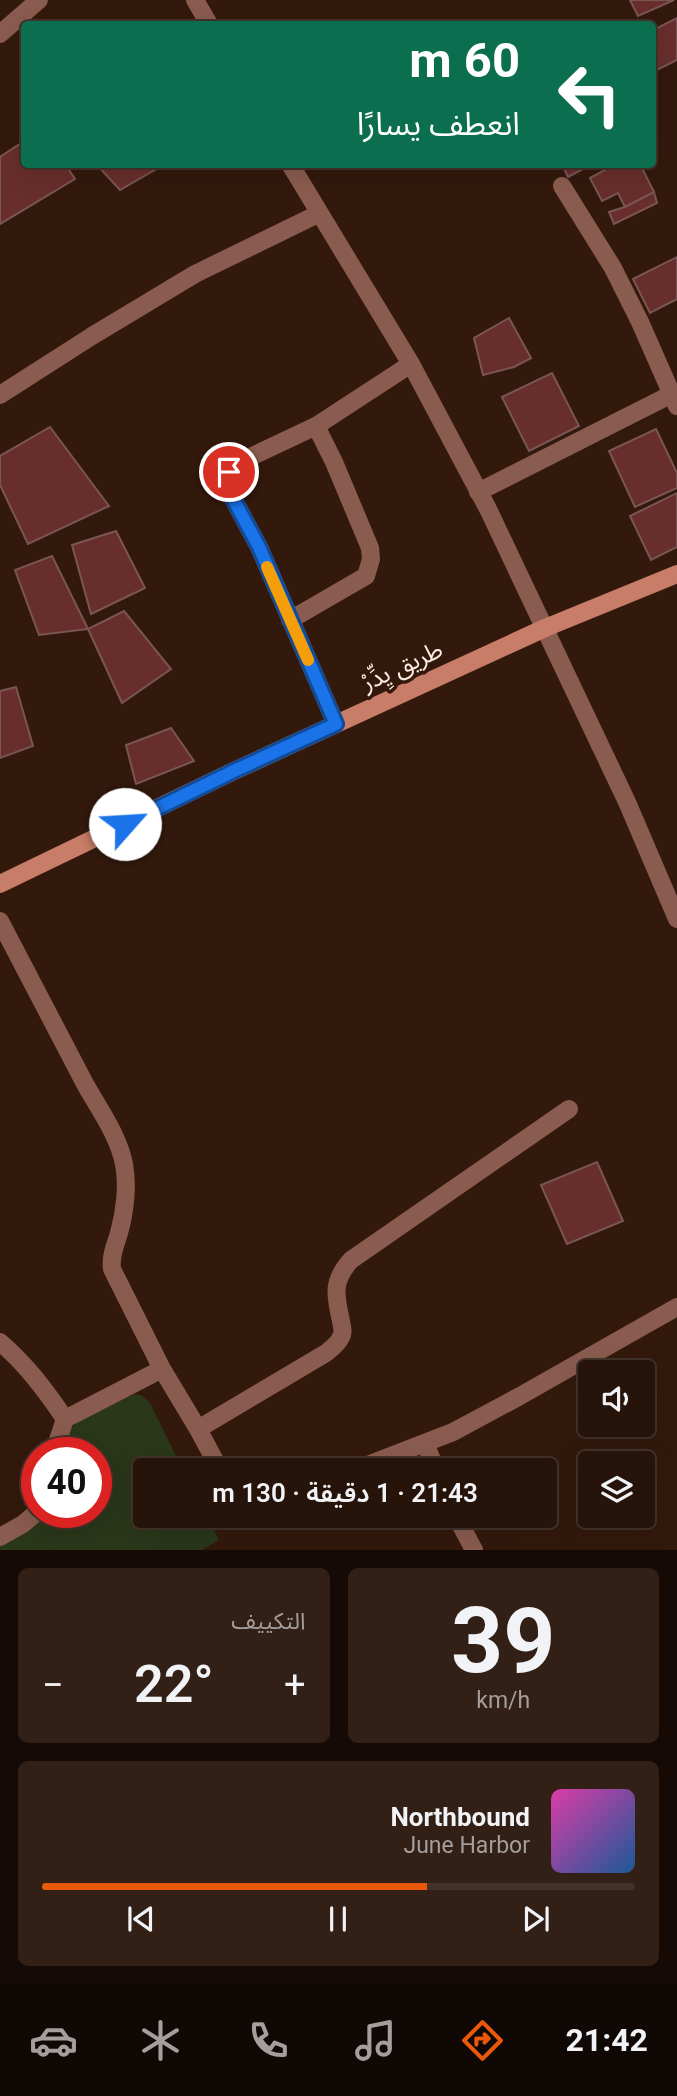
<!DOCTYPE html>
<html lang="ar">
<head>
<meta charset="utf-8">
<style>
	body { margin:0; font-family:Roboto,"Noto Sans Arabic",sans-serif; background:#322017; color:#f1f3f6; direction:rtl; height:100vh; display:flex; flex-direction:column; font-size:26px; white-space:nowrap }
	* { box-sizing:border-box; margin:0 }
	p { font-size:23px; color:#a49e9c }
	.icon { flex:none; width:38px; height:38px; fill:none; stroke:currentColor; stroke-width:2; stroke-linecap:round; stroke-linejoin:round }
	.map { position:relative; height:1550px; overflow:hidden; direction:ltr }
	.side { display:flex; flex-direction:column; gap:18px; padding:18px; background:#150a05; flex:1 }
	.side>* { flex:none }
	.top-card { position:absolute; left:21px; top:21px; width:635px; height:147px; border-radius:7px; box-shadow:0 7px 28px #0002,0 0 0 2px #42322a; direction:rtl; background:#0b6e4f; color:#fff; overflow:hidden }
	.buttons { position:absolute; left:578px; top:1360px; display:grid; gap:14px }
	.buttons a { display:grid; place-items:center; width:77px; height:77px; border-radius:7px; background:#261309; box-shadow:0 7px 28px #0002,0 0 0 2px #42322a; font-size:35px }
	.speed { position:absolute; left:21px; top:1437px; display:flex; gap:14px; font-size:35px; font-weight:700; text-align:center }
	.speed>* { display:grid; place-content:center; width:91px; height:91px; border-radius:50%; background:#261309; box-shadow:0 7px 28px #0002,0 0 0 2px #42322a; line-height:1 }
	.speed .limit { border:10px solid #d22; background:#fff; color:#111 }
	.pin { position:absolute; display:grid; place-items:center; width:60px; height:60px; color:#fff; margin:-30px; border:4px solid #fff; border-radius:50%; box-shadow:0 2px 7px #0007 }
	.me { position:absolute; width:77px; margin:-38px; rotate:64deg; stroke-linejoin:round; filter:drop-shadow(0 0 5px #0008) }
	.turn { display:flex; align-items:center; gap:24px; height:147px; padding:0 21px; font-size:32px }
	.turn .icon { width:91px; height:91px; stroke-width:2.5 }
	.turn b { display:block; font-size:49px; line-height:60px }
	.big { font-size:52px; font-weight:600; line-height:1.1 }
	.side .tile { flex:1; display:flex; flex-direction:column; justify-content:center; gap:10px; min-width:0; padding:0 24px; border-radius:10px; background:#322017 }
	.side .dial { align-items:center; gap:0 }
	.dial b { font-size:91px; line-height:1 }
	.song { display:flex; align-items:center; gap:21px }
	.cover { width:84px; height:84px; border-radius:10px; background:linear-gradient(135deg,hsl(320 70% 55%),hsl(210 70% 35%)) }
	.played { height:7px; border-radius:4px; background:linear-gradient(90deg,#ea580c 65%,#42322a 65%) }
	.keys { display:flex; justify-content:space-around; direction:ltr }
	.heat { display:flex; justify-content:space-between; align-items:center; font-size:38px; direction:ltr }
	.side .tiles { flex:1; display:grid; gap:18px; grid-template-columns:1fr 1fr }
	.tile:last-child { grid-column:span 2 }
	.trip { position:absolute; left:133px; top:1458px; width:424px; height:70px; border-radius:7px; background:#261309; box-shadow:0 7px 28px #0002,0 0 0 2px #42322a; font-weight:600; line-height:70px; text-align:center; direction:rtl }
	.tab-bar { display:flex; height:112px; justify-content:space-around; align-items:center; background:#0f0804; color:#a49e9c }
	.tab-bar .icon { width:49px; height:49px }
	.tab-bar .selected { color:#ea580c }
	.tab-bar b { font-size:32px; color:#f1f3f6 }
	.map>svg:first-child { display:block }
</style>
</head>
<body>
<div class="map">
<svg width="677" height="1550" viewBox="0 0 677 1550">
	<rect width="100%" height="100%" fill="#33190c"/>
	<!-- green -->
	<path fill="#2a3719" d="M136,1394l7,2 7,7 33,67h-38v46h61l13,24 -17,10h-202v-10l40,-28h56v-60h-42c5,-7 9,-17 16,-23 17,-17 42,-29 66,-35z"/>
	<!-- building -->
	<path fill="#682e2b" stroke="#795653" stroke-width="2" d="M630,0h44l-36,16z
		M677,18v42l-24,12v-42z
		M24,141v23h41l10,15 -75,45v-67z
		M96,164h69l-45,26z
		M562,164h30l-24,13z
		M616,164h24l14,28 -29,15 -7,-14 -16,8 -12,-23z
		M654,192l3,11 -43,21 -5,-12 16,-5z
		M677,257v42l-27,14 -17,-34z
		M509,318l22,40 -17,9 -31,8 -9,-37z
		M552,373l27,53 -50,25 -27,-54z
		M50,427l59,79 -81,38 -28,-59v-29z
		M656,429l21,44v15l-42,19 -26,-56z
		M677,493v54l-26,13 -21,-44z
		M116,531l29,57 -54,26 -19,-69z
		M52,556l36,73 -49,6 -24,-65z
		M124,611l47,58 -49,34 -34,-74z
		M16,687l17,59 -33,12v-67z
		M171,728l23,33 -58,23 -10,-39z
		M597,1162l26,59 -56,23 -26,-59z"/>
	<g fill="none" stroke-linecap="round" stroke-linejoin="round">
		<!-- street -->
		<path stroke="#8a5c4f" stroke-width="18" d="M195,0l14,24
			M0,34l39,-34
			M290,164l121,200 77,145 139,293 50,117
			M562,186l51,82 27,54 37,84
			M0,395l92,-59 103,-62 123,-60
			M478,492l194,-98
			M290,620l76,-44 5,-17 -1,-11 -36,-86 -18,-36
			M336,724l-77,-177 -29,-54 -1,-21 13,-11 74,-35 95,-62
			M0,921c28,54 56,108 84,161 14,26 34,52 40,82 4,21 1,48 -5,69 -3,11 -9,23 -7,36l50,100 36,60 22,41
			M0,1342c26,22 46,49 65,77l97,-50
			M198,1429l128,-76c5,-4 12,-9 15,-16 3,-5 1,-10 0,-16 -6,-26 -9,-40 10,-61l218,-151
			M425,1443l11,27
			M54,1452l11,-33
			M355,1470l98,-38 67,-36 157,-89
			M456,1516l18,34
			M0,1537l23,-13 14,-12"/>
		<!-- secondary -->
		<path stroke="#c77d68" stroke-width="18" d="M0,884l236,-114 309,-142 132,-54"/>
	</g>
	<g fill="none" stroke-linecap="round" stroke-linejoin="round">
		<!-- route casing -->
		<g stroke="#114b97" stroke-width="18">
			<path id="route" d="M125,824l111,-54 100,-46 -77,-177 -29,-54 -1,-21"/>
		</g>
		<!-- route -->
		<use href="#route" stroke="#1a73e8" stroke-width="12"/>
		<!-- slow -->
		<path stroke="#f59e0b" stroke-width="12" d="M267,567l41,93"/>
	</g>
	<g text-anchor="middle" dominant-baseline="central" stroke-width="7" stroke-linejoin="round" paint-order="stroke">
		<!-- street labels -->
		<g font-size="24" fill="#ffece4" stroke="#33190c">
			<text transform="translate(402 666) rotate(-25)">طريق يِدِّرْ</text>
		</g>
	</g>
</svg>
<div class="buttons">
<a><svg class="icon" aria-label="sound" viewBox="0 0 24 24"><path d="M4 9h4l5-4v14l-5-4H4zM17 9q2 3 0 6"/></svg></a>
<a><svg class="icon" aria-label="layers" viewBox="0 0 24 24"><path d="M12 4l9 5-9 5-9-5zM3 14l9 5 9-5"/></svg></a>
</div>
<div class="speed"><div class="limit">40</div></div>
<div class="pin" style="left:229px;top:472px;background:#d93025"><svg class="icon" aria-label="arrive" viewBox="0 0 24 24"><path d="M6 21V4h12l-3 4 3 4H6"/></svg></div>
<svg class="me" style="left:125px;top:824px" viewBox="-20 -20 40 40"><circle r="19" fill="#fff"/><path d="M0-13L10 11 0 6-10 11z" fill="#1a73e8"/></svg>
<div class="trip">21:43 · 1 دقيقة · 130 m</div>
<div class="top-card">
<div class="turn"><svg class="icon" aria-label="left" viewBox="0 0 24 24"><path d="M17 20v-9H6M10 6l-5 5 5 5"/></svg><div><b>60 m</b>انعطف يسارًا</div></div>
</div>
</div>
<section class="side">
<div class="tiles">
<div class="tile dial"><b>39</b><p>km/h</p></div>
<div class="tile"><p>التكييف</p>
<div class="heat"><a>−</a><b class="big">22°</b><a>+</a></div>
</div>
<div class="tile">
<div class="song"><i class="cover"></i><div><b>Northbound</b><p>June Harbor</p></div></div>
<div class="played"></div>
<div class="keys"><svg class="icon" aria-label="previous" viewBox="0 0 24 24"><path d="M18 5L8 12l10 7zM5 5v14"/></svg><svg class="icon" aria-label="pause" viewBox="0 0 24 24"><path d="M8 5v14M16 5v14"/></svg><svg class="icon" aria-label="next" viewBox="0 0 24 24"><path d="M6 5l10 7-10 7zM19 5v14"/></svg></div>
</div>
</div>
</section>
<nav class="tab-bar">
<b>21:42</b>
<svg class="icon selected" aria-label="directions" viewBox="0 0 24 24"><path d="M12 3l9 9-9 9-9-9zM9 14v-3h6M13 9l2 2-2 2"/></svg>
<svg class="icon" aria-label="music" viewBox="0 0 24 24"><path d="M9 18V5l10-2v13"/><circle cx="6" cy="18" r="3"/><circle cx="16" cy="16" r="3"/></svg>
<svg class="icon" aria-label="phone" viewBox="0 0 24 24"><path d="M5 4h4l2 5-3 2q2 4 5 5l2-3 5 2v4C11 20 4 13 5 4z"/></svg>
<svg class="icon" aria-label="climate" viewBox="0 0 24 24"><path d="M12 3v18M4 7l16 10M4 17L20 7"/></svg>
<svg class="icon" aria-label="car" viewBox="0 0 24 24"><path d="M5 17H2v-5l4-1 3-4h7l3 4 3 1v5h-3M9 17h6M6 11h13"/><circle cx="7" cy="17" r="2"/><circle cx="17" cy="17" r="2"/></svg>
</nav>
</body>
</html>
